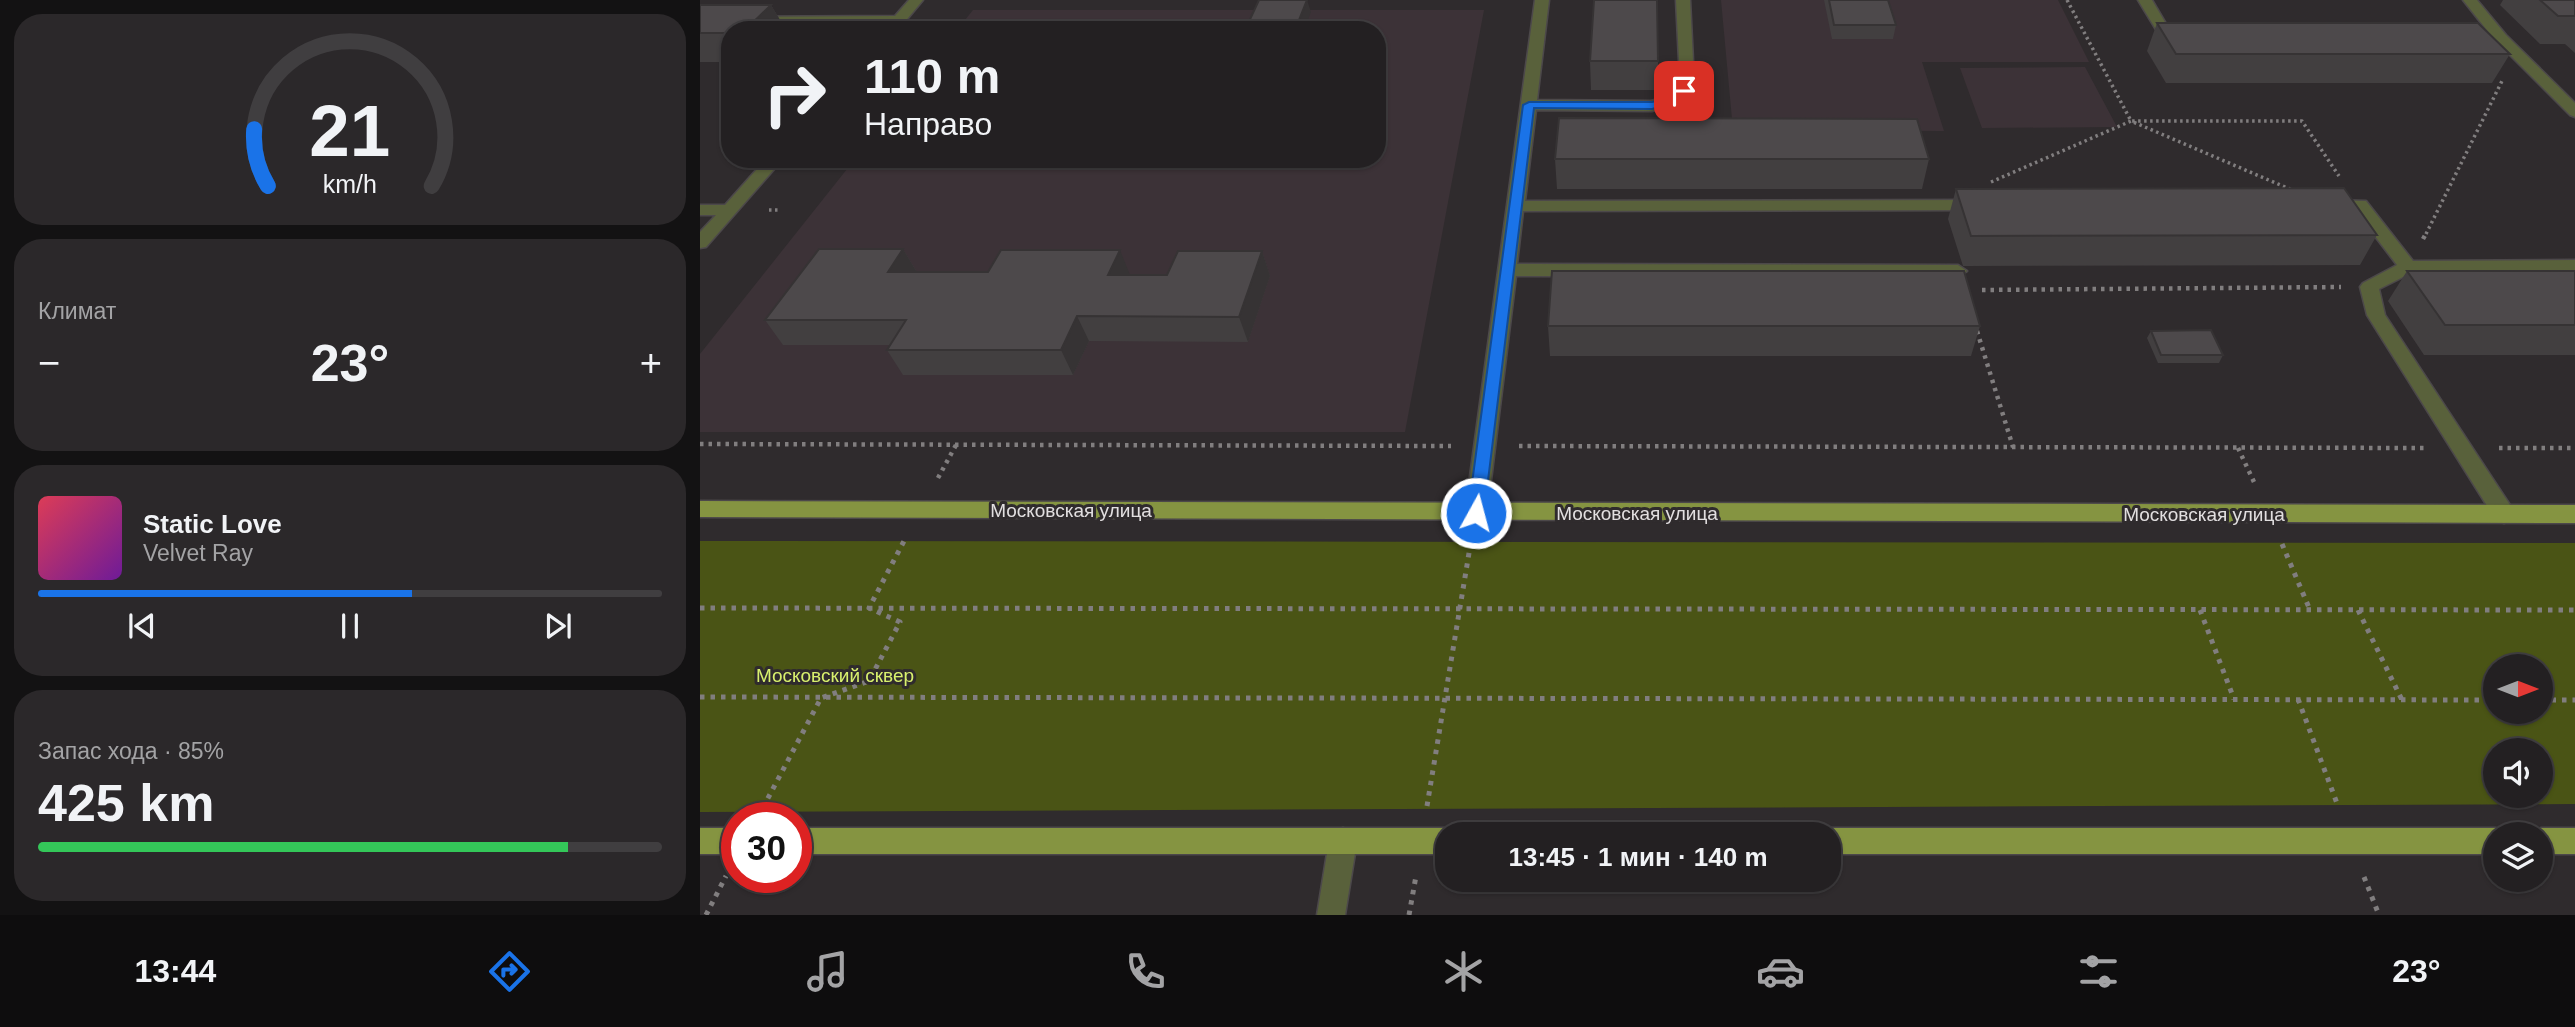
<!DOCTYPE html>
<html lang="ru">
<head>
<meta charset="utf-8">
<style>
	body { margin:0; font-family:Arial,sans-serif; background:#2b282a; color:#f1f3f6; height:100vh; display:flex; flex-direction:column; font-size:26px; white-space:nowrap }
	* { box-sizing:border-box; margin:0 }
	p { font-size:23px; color:#a3a3a5 }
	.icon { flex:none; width:38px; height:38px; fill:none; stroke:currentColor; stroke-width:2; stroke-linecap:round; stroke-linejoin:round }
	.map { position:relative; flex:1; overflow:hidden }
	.details { display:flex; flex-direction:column; gap:14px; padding:14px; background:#131213; width:700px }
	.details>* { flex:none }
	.banner { position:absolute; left:21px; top:21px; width:665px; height:147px; border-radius:28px; box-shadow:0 2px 5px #0004,0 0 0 2px #403e40; background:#232022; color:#f1f3f6; overflow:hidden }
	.needle { width:46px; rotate:90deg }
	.fabs { position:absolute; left:1783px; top:654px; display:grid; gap:14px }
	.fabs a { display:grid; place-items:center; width:70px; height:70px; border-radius:50%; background:#232022; box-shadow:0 2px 5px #0004,0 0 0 2px #403e40; font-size:35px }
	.speed { position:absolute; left:21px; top:802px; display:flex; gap:14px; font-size:35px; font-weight:700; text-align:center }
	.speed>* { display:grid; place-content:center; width:91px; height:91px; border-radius:50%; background:#232022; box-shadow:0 2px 5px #0004,0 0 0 2px #403e40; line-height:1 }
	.speed .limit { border:10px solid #d22; background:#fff; color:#111 }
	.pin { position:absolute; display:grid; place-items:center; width:60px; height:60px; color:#fff; margin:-30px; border-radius:14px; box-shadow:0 4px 10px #0006 }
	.me { position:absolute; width:77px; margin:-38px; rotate:7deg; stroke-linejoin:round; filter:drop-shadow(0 0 5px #0008) }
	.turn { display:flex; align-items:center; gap:24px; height:147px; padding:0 28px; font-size:32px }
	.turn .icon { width:91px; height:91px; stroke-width:2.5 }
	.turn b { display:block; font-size:49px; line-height:60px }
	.big { font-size:52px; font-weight:800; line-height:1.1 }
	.details .widget { flex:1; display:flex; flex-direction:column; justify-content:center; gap:10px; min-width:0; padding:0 24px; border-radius:28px; background:#2b282a }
	.details .dial { align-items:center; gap:0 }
	.dial svg { height:182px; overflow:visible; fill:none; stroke:#403e40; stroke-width:7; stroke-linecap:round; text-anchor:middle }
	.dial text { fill:#f1f3f6; stroke:none }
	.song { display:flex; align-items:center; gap:21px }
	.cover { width:84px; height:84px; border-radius:10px; background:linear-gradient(135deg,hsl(350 70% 55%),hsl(280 70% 35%)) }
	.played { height:7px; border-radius:4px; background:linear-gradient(90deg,#1a73e8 60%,#403e40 60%) }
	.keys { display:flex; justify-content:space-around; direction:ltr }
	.heat { display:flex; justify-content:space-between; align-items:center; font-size:38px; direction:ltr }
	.charge { height:10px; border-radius:5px; background:linear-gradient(90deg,#34c759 85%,#403e40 0) }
	.trip { position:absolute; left:735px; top:822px; width:406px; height:70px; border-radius:28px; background:#232022; box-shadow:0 2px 5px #0004,0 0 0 2px #403e40; font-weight:800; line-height:70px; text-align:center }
	.menu { display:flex; height:112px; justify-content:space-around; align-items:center; background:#0e0d0e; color:#a3a3a5 }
	.menu .icon { width:49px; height:49px }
	.menu .selected { color:#1a73e8 }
	.menu b { font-size:32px; color:#f1f3f6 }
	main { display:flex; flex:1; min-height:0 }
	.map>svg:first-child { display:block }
</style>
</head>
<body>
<main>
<section class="details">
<div class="widget dial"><svg viewBox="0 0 100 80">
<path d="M14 69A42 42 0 1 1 86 69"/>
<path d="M14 69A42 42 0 0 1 8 44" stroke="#1a73e8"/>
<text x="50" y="56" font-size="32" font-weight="700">21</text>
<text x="50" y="72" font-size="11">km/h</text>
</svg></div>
<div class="widget"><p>Климат</p>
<div class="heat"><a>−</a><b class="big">23°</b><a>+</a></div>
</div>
<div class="widget">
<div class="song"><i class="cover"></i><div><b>Static Love</b><p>Velvet Ray</p></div></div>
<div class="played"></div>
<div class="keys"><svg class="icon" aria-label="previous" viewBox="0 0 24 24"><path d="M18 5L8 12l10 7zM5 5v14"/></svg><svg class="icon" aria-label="pause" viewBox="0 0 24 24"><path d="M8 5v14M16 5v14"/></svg><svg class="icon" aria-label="next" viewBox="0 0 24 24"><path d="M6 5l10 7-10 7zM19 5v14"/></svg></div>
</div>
<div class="widget"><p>Запас хода · 85%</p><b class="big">425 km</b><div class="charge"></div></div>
</section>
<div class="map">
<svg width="1875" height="915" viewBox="0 0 1875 915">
	<rect width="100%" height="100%" fill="#2f2b2d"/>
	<!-- built -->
	<path fill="#3c3237" d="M1021,0h337l31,62h-167l22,69 -211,-1z
		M273,10h511l-79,422h-705v-78l155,-195h522v-129h-420z
		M1385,67l32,60 -135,1 -22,-60z"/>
	<!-- green -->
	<path fill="#4a5415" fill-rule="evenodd" d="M0,541l1875,2v261l-1875,8zM1796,667h45v45h-45zM1796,751h45v45h-45z"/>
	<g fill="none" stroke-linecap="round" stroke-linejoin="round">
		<!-- minor casing -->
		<g stroke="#4c484a" stroke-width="3">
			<path id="minor" d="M209,0h14l-25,30h-15l5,-6 -188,1v-8l195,-1z
				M835,0h14l-12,100 114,1 23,-6 6,-14 -4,-81h14l4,81 -9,20 -33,10 -116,-1 -11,91 453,-1 8,5 -8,5 -455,1 -6,53 441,1 9,6 -9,6 -442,-1 -29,237 -3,6 -8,2 -8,-2 -3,-6z
				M1438,0h14l20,34 10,1v6h-19z
				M1763,0h14l29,35 69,68v14l-5,-2 -73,-73 -38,-1v-6l31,-1z
				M66,159h17l-77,88 -6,1v-16l16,-17h-16v-10h25z
				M1629,200l37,1 47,60 162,-1v12l-164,1 -32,16 6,26 127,193 3,6 -3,6 -8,3 -8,-3 -129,-205 -7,-28 3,-4 34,-18 -42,-55 -32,-1 -2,-4z
				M643,828l10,4 4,9 -12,74h-28l12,-74 4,-9z"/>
		</g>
		<!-- major casing -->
		<g stroke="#4c484a" stroke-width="3">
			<path id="major" d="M0,501l1875,4v18l-1875,-6z
				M0,828h37v26h-37z
				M96,828h651l11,7h-11v19h-651z
				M1129,828h667l11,7h-11v19h-667v-19h-11z
				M1841,828h34v26h-34v-19h-11z"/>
		</g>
		<!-- path-far2 -->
		<path stroke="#817e7f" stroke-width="3.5" stroke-dasharray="2.5 3.5" stroke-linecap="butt" d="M1367,0l64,121h171l37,55
			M1291,182l140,-61 161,69
			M69,210h11
			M1726,234l76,-153"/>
		<!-- path-far1 -->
		<path stroke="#817e7f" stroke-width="4.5" stroke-dasharray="3.5 5" stroke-linecap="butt" d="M1723,239l4,-7
			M1282,290l359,-3
			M1277,331l36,116
			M0,444l751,2
			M819,446l905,2
			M1538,448l16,34
			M1799,448h76
			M238,478l18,-33"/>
		<!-- path -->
		<path stroke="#817e7f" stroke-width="5" stroke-dasharray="4.5 6" stroke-linecap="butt" d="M1582,544l28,66
			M0,608l1875,2
			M1500,610l34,89
			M1658,610l44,90
			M0,697l1796,3
			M1598,699l40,107
			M1841,700h34
			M727,806l44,-265
			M58,817l63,-119 48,-17 31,-59 -31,-14 35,-67
			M1664,877l15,38
			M6,915l20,-39
			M709,915l7,-39"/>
		<!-- minor -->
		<use href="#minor" fill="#59613b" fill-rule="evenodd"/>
		<!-- major -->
		<use href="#major" fill="#859441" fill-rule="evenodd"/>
	</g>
	<!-- wall -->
	<path fill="#423f40" d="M1124,0h64l8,25 -3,14h-61z
		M1803,0h72v53l-10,-9h-25l-40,-39z
		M0,5h71l15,25h-56v32h-30z
		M1457,23l353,31 -18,29h-326l-19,-32z
		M890,61h68v29h-67z
		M855,159h374l-7,30h-365z
		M1256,189l421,46 -17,30 -397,1 -15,-47z
		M203,249l14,23 213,3h37l95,-24 8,25 -22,66 -159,-1 -16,34h-170l-16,-25 3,-5h-107l-18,-25z
		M1707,271h168v84h-151l-36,-54z
		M848,326h432l-9,30h-421z
		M1451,331l72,24 -4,8h-61l-11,-25z"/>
	<!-- shaded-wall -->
	<path fill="#363334" d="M607,0l4,12 -7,18h-9z
		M71,5l15,25h-41z
		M203,249l15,25 -30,-2z
		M420,250l10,25h-22z
		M562,251l8,25 -22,66 -9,-25z
		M377,316l12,25 -16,34 -12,-25z"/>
	<!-- building -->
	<path fill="#4d494b" stroke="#363334" stroke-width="2" d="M559,0h48l-12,30h-50z
		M894,0h63l1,61h-68z
		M1129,0h59l8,25h-62z
		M1840,0h35v16h-17z
		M0,5h71l-26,25h-15v3h-30z
		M1457,23h321l32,31h-334z
		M859,118l358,1 12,40h-374z
		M1644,188l33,47 -406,1 -15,-47z
		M119,249h84l-15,23h100l13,-22h119l-12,25h59l11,-24h84l-23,66 -162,-1 -16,34h-174l19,-30h-141z
		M852,271h412l16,55h-432z
		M1707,271h168v54h-130z
		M1511,330l12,25h-62l-10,-24z"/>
	<!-- route -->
	<path fill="#1a73e8" stroke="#114b97" stroke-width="2" d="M984,88l6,3 -6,10 -32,8 -118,-1 -50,405 -2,4h-12l-2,-4 55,-408 6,-3h123l23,-6z"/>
	<g text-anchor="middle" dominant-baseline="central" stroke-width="6" stroke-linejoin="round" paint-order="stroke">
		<!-- street labels -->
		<g font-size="19" fill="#e2dfe0" stroke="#2f2b2d">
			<text x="371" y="510">Московская улица</text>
			<text x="937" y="513">Московская улица</text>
			<text x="1504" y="514">Московская улица</text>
		</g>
		<!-- park labels -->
		<g font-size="19" fill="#d8f06d" stroke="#2f2b2d">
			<text x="135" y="675">Московский сквер</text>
		</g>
	</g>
</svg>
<div class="fabs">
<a><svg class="needle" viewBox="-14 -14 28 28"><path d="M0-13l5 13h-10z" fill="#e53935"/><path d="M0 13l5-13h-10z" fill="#a3a3a5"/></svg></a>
<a><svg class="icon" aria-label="sound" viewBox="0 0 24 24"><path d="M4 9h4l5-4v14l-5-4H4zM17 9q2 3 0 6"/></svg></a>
<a><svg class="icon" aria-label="layers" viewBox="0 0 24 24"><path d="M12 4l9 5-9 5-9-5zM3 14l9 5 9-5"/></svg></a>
</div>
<div class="speed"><div class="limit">30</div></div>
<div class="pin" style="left:984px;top:91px;background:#d93025"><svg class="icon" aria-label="arrive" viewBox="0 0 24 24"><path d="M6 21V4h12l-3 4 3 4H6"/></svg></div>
<svg class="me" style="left:776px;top:513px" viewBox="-20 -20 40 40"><circle r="17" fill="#1a73e8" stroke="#fff" stroke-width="3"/><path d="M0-11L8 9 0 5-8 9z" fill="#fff"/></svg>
<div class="trip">13:45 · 1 мин · 140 m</div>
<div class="banner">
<div class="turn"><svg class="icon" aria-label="right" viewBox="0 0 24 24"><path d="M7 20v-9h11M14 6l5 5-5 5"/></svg><div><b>110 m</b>Направо</div></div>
</div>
</div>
</main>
<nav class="menu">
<b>13:44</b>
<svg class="icon selected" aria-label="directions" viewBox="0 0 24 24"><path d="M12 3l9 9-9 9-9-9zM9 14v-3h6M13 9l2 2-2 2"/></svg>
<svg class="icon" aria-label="music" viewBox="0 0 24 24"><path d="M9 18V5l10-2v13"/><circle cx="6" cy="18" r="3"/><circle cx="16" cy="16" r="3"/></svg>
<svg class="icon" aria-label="phone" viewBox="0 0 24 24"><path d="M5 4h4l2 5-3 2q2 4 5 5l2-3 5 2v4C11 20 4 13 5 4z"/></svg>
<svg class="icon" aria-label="climate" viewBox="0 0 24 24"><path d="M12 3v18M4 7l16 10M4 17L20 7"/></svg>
<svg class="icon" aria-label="car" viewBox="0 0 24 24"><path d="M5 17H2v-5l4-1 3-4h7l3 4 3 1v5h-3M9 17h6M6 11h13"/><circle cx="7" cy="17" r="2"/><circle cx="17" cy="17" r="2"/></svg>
<svg class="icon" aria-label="filters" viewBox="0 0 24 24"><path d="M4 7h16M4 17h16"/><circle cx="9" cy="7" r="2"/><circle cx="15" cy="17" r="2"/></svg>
<b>23°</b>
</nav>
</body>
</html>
